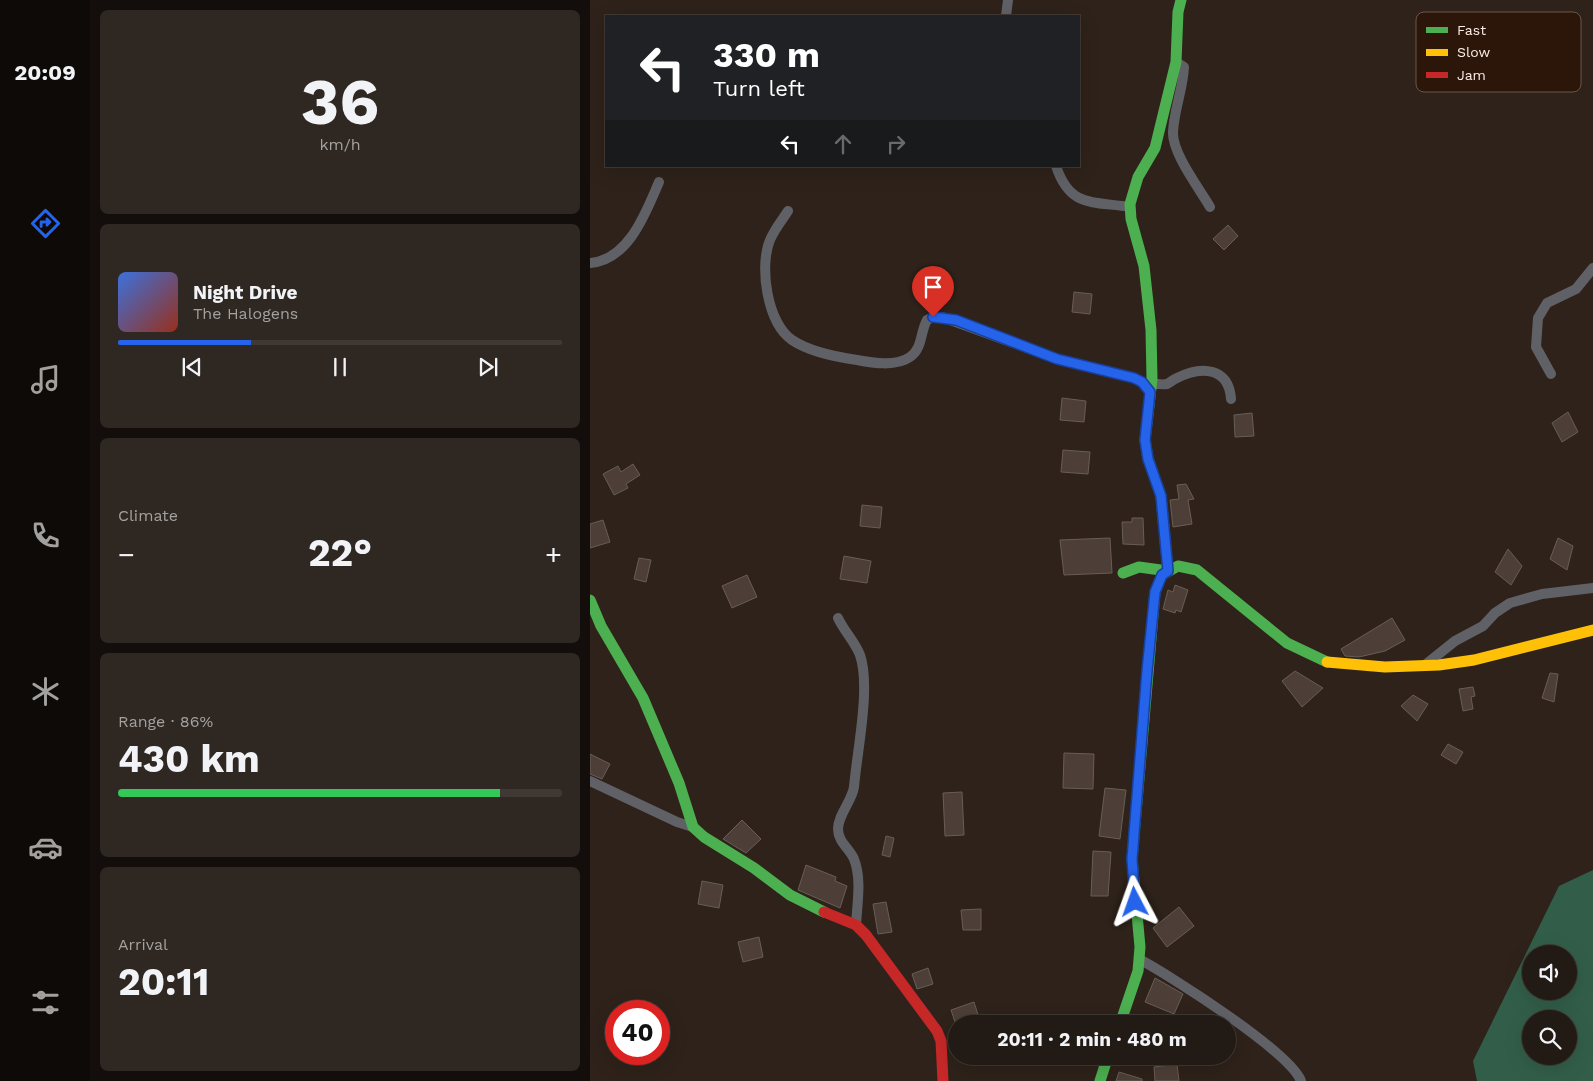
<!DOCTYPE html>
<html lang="en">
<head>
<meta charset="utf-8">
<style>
	body { margin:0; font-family:"Work Sans",sans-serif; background:#2e2722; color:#f1f3f6; height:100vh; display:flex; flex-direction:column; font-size:19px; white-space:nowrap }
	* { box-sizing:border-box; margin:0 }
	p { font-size:16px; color:#a2a1a0 }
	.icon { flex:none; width:28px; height:28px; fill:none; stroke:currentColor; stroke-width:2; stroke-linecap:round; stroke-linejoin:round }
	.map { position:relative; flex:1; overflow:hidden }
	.drawer { display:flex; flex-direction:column; gap:10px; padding:10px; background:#130e0b; width:500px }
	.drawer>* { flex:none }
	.banner { position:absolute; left:15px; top:15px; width:475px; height:152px; border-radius:0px; box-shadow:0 5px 20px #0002,0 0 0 1px #3f3834; background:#202124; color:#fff; overflow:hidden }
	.tools { position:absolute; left:932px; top:945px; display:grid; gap:10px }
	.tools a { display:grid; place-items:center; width:55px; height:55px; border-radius:50%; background:#221a14; box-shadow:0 5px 20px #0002,0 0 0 1px #3f3834; font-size:25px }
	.speed { position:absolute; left:15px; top:1000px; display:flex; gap:10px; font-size:25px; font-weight:700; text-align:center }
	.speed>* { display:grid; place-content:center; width:65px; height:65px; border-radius:50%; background:#221a14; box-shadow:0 5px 20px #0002,0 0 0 1px #3f3834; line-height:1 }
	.speed .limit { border:8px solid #d22; background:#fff; color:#111 }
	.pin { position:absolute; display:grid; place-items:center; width:42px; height:42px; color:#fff; margin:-51px -21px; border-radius:50% 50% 50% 0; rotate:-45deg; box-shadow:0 0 5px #0007 }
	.pin .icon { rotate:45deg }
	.me { position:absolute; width:55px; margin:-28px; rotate:356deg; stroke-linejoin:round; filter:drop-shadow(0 0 4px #0008) }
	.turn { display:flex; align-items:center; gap:18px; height:105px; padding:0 25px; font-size:22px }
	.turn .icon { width:65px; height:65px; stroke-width:2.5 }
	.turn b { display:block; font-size:35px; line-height:42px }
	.lanes { display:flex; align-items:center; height:48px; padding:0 25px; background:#0003; justify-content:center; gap:25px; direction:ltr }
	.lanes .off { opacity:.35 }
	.big { font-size:38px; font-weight:700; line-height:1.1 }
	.drawer .tile { flex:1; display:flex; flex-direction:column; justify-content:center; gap:8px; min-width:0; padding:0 18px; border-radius:8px; background:#2e2722 }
	.drawer .dial { align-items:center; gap:0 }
	.dial b { font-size:65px; line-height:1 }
	.song { display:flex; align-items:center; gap:15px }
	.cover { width:60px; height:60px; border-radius:8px; background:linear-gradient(135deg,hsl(220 70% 55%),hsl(10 70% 35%)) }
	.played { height:5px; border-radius:2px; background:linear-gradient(90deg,#2563eb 30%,#3f3834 30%) }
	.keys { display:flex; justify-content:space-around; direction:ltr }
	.heat { display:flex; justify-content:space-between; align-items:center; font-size:28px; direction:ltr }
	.charge { height:8px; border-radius:4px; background:linear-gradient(90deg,#34c759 86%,#3f3834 0) }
	.trip { position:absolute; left:358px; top:1015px; width:288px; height:50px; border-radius:25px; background:#221a14; box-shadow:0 5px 20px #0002,0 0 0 1px #3f3834; font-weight:700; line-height:50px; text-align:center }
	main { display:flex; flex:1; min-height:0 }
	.tab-bar { display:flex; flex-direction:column; width:90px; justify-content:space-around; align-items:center; background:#0e0a08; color:#a2a1a0 }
	.tab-bar .icon { width:35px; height:35px }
	.tab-bar .active { color:#2563eb }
	.tab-bar b { font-size:22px; color:#f1f3f6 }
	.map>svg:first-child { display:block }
</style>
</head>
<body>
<main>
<nav class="tab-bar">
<b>20:09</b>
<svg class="icon active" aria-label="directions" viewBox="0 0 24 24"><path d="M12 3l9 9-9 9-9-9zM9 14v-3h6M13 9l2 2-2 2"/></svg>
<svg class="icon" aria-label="music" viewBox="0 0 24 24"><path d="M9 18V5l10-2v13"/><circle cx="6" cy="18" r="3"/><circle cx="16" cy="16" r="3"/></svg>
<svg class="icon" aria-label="phone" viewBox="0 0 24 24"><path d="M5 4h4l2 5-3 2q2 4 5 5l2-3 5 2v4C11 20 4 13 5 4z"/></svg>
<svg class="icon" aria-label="climate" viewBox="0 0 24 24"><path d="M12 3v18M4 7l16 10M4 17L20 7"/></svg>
<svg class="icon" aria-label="car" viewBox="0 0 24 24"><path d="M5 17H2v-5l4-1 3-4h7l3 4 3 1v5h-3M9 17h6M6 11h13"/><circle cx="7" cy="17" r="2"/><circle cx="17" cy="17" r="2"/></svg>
<svg class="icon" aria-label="filters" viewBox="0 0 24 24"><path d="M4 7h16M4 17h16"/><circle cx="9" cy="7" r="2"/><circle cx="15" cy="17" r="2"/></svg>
</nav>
<section class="drawer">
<div class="tile dial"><b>36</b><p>km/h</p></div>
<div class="tile">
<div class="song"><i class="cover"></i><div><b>Night Drive</b><p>The Halogens</p></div></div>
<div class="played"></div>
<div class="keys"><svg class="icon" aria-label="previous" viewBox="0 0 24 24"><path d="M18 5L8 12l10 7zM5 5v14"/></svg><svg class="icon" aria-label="pause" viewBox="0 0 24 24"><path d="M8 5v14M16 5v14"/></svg><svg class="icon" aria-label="next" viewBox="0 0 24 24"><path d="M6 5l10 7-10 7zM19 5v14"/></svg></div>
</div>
<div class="tile"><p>Climate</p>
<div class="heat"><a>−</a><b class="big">22°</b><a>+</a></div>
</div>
<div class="tile"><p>Range · 86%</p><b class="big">430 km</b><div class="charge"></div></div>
<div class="tile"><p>Arrival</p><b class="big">20:11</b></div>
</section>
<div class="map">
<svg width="1003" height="1081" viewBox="0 0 1003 1081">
	<rect width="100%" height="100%" fill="#2e221a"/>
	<!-- forest -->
	<path fill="#325e49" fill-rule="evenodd" d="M1003,870v211h-116l-4,-20 86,-175zM941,954h38v37h-38zM941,1019h38v37h-38z"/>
	<!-- building -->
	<path fill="#4d3f37" stroke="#685e57" d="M638,225l10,11 -14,14 -11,-11z
		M484,292l18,2 -2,20 -18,-2z
		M472,398l24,3 -2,21 -24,-2z
		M978,412l10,20 -16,10 -10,-19z
		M662,413l2,23 -19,1 -1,-22z
		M473,450l27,2 -2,22 -27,-2z
		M43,464l7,11 -14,9 2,4 -14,7 -11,-21 15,-8 3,6z
		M596,484l8,15 -6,1 4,24 -19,3 -3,-27 9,-1 -2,-14z
		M272,505l20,2 -2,21 -20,-2z
		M542,518h11l1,27 -21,-1 -1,-22h10z
		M13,520l7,22 -20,6v-24z
		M520,538l2,35 -48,2 -4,-35z
		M968,538l15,8 -6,24 -17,-11z
		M918,549l14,17 -11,19 -16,-13z
		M254,556l27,5 -4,22 -27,-4z
		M49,558l12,2 -5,22 -12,-3z
		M157,575l10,22 -25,11 -10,-22z
		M585,585l13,5 -7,22 -5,-2 -1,3 -12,-4 5,-19 5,2z
		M802,618l13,22 -20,11 -26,6 -14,-1 -4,-7z
		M705,671l28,17 -21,19 -20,-26z
		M960,673l8,1 -4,28 -12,-4z
		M883,687l2,9 -4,1 2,12 -10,2 -4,-22z
		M823,695l15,9 -11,17 -16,-15z
		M858,744l15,8 -7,12 -15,-9z
		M474,753l30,1 -1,35 -30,-1z
		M0,754l20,10 -8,15 -12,-5z
		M515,788l21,2 -6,49 -21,-3z
		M372,792l2,43 -19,1 -2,-43z
		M152,820l19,19 -15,14 -23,-14z
		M296,836l8,2 -4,19 -8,-2z
		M503,851l18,1 -3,44h-17z
		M216,865l30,12 -1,4 12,5 -7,22 -42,-18z
		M112,881l21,4 -4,23 -21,-4z
		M296,902l6,30 -14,2 -5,-30z
		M589,907l15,19 -27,21 -14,-19z
		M391,909v21h-18l-2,-20z
		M169,937l4,20 -20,5 -5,-20z
		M338,968l5,16 -16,5 -5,-15z
		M565,978l28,16 -9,20 -29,-12z
		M384,1002l5,16 -23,7 -5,-15z
		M587,1064l2,17h-24l-1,-14z
		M529,1072l23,7v2h-26z"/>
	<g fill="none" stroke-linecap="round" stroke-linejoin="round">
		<!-- street -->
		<path stroke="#606166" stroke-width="10" d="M416,16l2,-16
			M586,62l8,5c-1,22 -10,43 -11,65 -1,21 26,56 37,75
			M466,166c14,42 36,35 74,41
			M198,211c-6,9 -14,19 -18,29 -11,26 -3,83 22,100 18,12 44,17 65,20 15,3 39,7 53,-3 13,-9 10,-25 17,-37l6,-3h9l115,42 77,19 11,6 5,8
			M0,263c39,-3 56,-51 69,-81
			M961,374l-15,-27 2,-29 9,-15 29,-14 17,-21
			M561,383c5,1 11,2 16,1 4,-2 7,-5 10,-6 25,-13 52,-10 54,21
			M248,618c6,13 17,24 22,37 11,32 -3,96 -6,132 -2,14 -16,28 -16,42 0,13 12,20 16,30 8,20 3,46 2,66
			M835,665l30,-24 28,-15 12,-13 15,-10 32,-9 51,-6
			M0,781l87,41 16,5
			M549,959c32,17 151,93 162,122"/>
		<!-- fast -->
		<path stroke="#4caf50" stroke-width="11" d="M533,573l16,-6 29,4 -7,-75 -13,-37 -3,-19 7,-61 -1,-49 -7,-64 -13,-47 -1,-15 8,-27 17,-29 21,-86 2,-50 3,-12
			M0,600l11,26 42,72 36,85 14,44 11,10 50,31 36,27 34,17
			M530,1024l18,-53 2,-24 -8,-88 23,-267 7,-17 16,-9 19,4 90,73 40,19
			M510,1081l8,-25"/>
		<!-- slow -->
		<path stroke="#ffc107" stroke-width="11" d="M737,662l58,5 54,-2 35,-5 119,-30"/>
		<!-- jam -->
		<path stroke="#c62828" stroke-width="11" d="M234,912l32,13 10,10 71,96 4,10 2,40"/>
	</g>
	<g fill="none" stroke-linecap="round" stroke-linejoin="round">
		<!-- route casing -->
		<g stroke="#184099" stroke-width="12">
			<path id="route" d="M343,317l23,3 101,39 77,19 8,4 8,10 -5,48 3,19 13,37 7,75 -6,4 -7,17 -8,79 -15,188 3,43"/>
		</g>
		<!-- route -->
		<use href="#route" stroke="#2563eb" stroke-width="9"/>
	</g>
	<!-- legend -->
	<rect x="826" y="12" width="165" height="80" rx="8" fill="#2b1609" stroke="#6a564b" stroke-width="1"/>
	<rect x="836" y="27" width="22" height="6" fill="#4caf50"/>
	<rect x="836" y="49" width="22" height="7" fill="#ffc107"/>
	<rect x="836" y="72" width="22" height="6" fill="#c62828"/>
	<g font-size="14" fill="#fdede5">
		<text x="867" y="35">Fast</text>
		<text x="867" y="57">Slow</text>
		<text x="867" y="80">Jam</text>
	</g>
</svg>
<div class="tools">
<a><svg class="icon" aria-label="sound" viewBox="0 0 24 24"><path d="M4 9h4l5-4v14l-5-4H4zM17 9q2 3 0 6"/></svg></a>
<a><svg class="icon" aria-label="search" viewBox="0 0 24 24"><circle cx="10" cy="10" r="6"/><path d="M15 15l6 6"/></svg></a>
</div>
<div class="speed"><div class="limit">40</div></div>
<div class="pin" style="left:343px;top:317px;background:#d93025"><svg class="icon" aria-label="arrive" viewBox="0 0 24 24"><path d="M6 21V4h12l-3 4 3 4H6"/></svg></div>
<svg class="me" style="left:545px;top:902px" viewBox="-20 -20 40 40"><path d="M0-17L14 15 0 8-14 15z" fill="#2563eb" stroke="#fff" stroke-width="4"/></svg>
<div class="trip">20:11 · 2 min · 480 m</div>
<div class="banner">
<div class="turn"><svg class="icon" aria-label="left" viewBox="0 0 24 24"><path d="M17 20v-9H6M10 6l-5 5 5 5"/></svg><div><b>330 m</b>Turn left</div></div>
<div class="lanes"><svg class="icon" aria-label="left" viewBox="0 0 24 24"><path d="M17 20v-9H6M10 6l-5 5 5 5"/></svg><svg class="icon off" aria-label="ahead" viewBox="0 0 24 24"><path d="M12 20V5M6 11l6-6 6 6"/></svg><svg class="icon off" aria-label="right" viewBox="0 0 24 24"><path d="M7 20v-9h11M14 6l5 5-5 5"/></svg></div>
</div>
</div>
</main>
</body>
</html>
